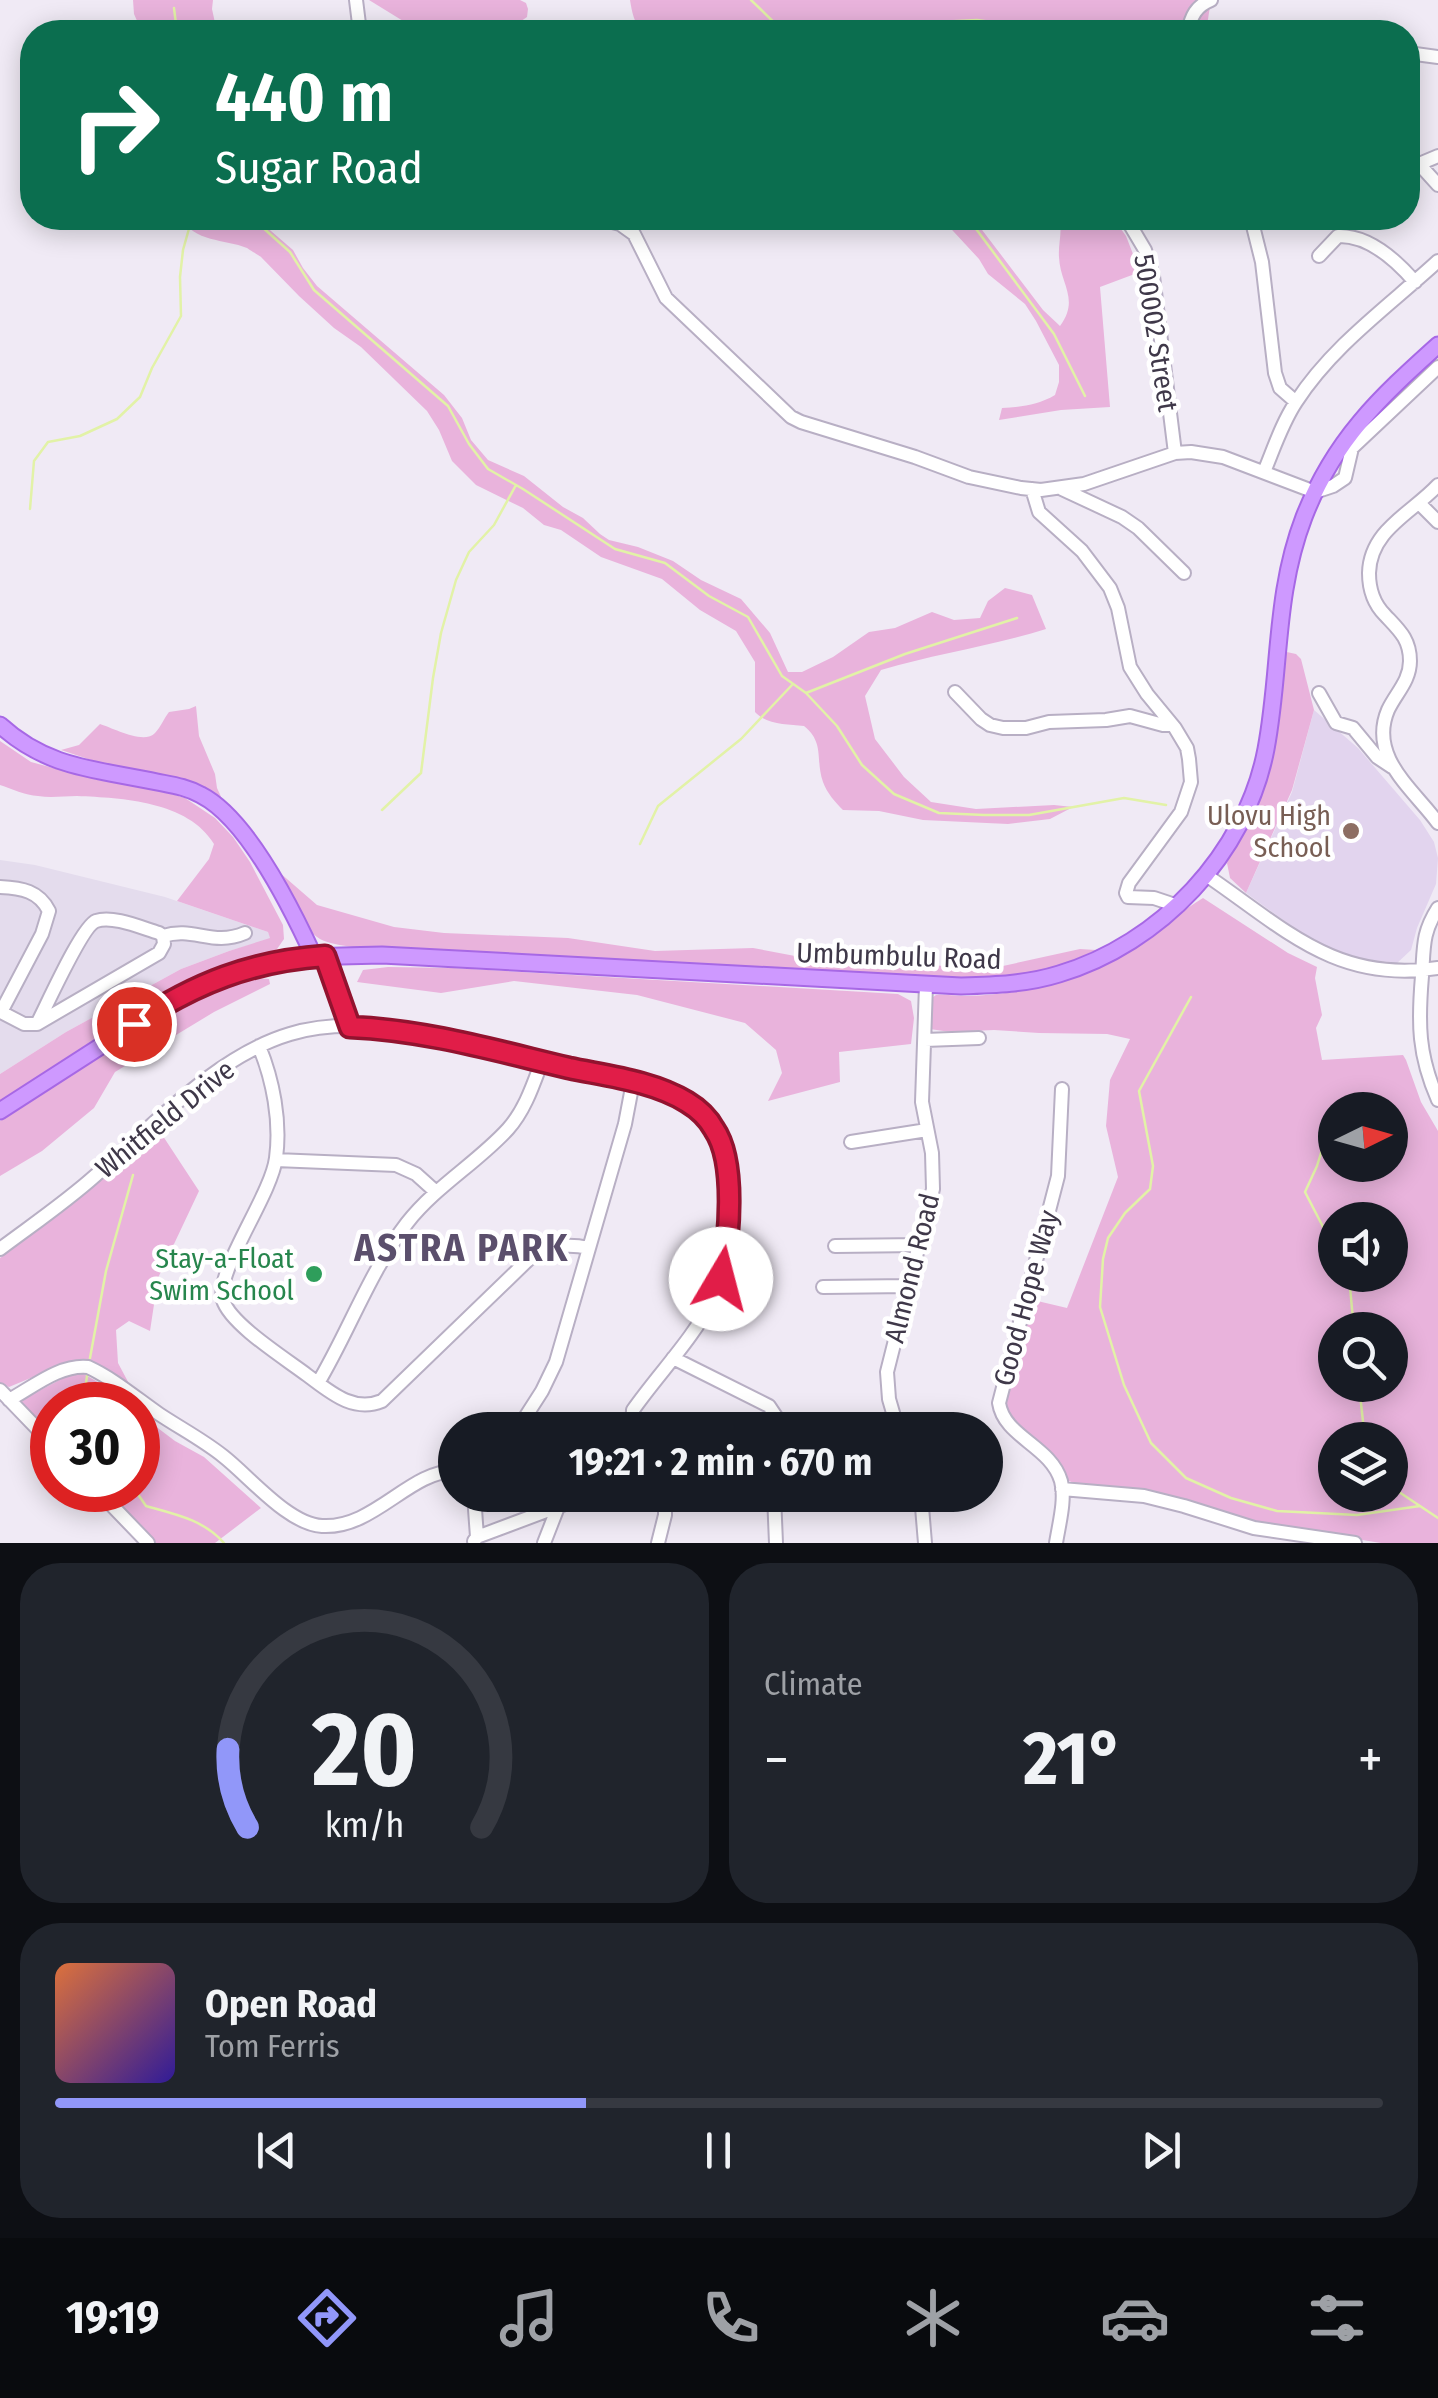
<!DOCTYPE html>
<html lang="en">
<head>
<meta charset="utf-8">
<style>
	body { margin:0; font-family:"Fira Sans Condensed",sans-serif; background:#20242c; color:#f1f3f6; height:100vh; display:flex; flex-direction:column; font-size:38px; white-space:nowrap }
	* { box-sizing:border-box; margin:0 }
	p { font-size:32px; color:#9ea1a6 }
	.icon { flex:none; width:55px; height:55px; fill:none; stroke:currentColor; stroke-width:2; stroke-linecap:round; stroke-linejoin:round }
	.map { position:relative; height:1543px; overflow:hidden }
	.panel { display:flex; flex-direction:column; gap:20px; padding:20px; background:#0d0f14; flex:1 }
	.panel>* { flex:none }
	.banner { position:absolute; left:20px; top:20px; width:1400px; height:210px; border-radius:40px; box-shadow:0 5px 25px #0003; background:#0b6e4f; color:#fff; overflow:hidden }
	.needle { width:65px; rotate:85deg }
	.controls { position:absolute; left:1318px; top:1092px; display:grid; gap:20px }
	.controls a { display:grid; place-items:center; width:90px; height:90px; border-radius:50%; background:#171b24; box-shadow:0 5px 25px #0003; font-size:50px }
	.speed { position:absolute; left:30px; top:1382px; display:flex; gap:20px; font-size:50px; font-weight:700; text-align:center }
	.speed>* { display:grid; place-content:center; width:130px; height:130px; border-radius:50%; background:#171b24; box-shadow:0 5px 25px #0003; line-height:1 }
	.speed .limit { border:15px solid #d22; background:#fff; color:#111 }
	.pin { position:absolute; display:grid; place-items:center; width:85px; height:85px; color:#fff; margin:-42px; border:5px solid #fff; border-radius:50%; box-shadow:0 2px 10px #0007 }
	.me { position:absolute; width:110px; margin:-55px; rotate:8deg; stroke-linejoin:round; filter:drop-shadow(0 0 8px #0008) }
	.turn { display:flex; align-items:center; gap:35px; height:210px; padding:0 30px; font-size:45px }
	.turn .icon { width:130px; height:130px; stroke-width:2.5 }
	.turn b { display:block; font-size:70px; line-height:85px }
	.big { font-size:75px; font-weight:700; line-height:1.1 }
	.panel .tile { flex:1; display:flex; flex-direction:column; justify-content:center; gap:15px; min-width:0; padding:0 35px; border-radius:40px; background:#20242c }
	.panel .dial { align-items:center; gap:0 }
	.dial svg { height:260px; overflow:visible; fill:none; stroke:#363941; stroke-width:7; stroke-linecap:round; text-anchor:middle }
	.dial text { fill:#f1f3f6; stroke:none }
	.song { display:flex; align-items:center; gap:30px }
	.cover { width:120px; height:120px; border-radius:15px; background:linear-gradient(135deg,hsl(20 70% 55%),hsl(250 70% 35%)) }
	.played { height:10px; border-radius:5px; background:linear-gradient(90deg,#9197f9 40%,#363941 40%) }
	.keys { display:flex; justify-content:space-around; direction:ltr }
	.heat { display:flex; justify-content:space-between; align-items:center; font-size:55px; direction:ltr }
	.panel .tiles { flex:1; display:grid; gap:20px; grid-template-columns:1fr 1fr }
	.tile:last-child { grid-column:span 2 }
	.trip { position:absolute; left:438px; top:1412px; width:565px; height:100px; border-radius:50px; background:#171b24; box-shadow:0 5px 25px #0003; font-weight:700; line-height:100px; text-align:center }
	.dock { display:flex; height:160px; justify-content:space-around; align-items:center; background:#090b0e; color:#9ea1a6 }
	.dock .icon { width:70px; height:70px }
	.dock .selected { color:#9197f9 }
	.dock b { font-size:45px; color:#f1f3f6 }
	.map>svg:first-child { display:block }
</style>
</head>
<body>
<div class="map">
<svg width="1438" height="1543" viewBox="0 0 1438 1543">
	<rect width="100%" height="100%" fill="#f0eaf5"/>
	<!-- residential -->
	<path fill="#e4dced" d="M0,860l35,5 130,32 103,35 3,7 -42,12 -48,18 -115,63 -66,42z"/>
	<!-- education -->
	<path fill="#e2d4ee" d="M1314,710l44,38 62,72 14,22 4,16 -2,26 -19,44 -6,22 -16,15 -53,-10 -30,-14 -66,-48 46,-101z"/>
	<!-- green -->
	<path fill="#e9b3dc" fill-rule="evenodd" d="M133,0h80l-1,9 5,23h-75l-8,-18z
		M369,0h151l6,3 2,6 -1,8 -22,15h-84z
		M630,0h581l-5,32h-563c-9,-8 -11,-20 -13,-32z
		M182,218h74l37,32 10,18 14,18 127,109 18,23 9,22 17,20 36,16 39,31 20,11 17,16 9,6 29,7 35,14 28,19 40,19 29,34 18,39h14l31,-15 36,-25 26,-4 37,-16 22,8 26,-2 8,-17 17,-13 27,7 14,34c-54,17 -111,25 -165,41l-16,26 10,43 29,38 27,25 45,7 78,-4 19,2 -23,12 -42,5 -85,-4 -44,-9 -36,-1c-8,-8 -16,-17 -20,-28 -8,-23 2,-39 -19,-56 -17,-2 -37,-1 -49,-14v-50l-19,-31 -36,-21 -38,-31 -61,-22 -40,-27 -17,-5 -21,-17 -47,-23 -24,-24 -13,-31 -12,-19 -66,-64 -27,-19 -35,-32 -38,-39c-1,-1 -13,-8 -14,-9 -22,-9 -54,-6 -65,-30z
		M941,218h32l70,92 17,16c20,-27 0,-42 -1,-69 -1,-14 4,-26 0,-39h54l13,18 14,36 -40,15 10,120 -49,3 -62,10 3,-12c20,-1 36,-3 53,-13l4,-13v-17l-23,-44 -11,-17 -37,-30 -9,-15z
		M1282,651l14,3 5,5 13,51 -22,80 -46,103 -16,-15 -3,-15 17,-39z
		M196,706l3,30 16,38 2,14 6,13 -38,-20 -88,-19 -36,-12 18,-5 21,-21c13,4 44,21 55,9 6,-6 9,-15 14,-21l20,-3z
		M0,741l31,21 67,18 54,8 33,10 30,20 18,19 17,25 33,63 1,14 -7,10 -13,7 -51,16 -53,25 -160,105v-28l66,-42 115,-63 48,-18 41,-13 -2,-6 -91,-31 32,-42 5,-15c-26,-43 -92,-46 -137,-48 -13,0 -26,2 -39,0 -13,-1 -26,-7 -38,-11z
		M272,866l45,39 77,22 50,6 124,5 87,13 98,-3 42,8 194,13 91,-20 16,1c-41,20 -85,29 -130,32l-575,-32c-17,-1 -56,-3 -71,-11 -19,-11 -37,-54 -48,-73z
		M1203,898l85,55 29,14 -2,11 7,37 -6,13 6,32 81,-5 3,5 15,42 17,29v412h-57l-130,-21 -173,-37 -11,-5 -62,-66 -1,-19 25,-96 38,9 51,-131 -12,-51 4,-46 20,-41 -23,-5 -68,-1 -45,-3 -44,2 -20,-3 -1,-29 7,-5c10,-1 21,1 31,1 41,-1 86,-9 123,-25 41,-18 75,-49 113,-73zM1335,1110h55v55h-55zM1335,1220h55v55h-55zM1335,1330h55v55h-55zM1335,1440h55v55h-55z
		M388,967l66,1 444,26 13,7 3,17 -3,26 -72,8 1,30 -72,19 14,-28 -6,-23 -31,-27 -108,-28 -123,-14 -73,12 -84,-11 6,-12z
		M255,978l14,1 1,5 -56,28 -99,60 -21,36 -52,43 -42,25v-55l89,-60 107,-65z
		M159,1130l40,61 -41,87 -8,53 -21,-10 -13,9 2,33 16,30 -52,-31h-13l-60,25 -9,-4v-125l117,-91z
		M82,1373l14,8 31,24h-75v33l-34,-36 49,-26z
		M138,1413l37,28 29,16 57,51 -46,35h-59l-53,-53h35z"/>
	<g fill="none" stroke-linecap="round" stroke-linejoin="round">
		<!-- stream -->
		<path stroke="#e2f2a7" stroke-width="2.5" d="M751,0l33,32
			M174,8l3,24
			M858,32l23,-7 96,-5 84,12
			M252,218l38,34 24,38 134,116 21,38 19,25 35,20 92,60 50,14 44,33 39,21 34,59 24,17 31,33 25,39 32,29 45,19 45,2h45l95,-17 42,7
			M968,218l86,116 31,62
			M30,509l4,-48 14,-19 32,-6 37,-17 23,-22 12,-29 29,-52 -1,-39 3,-27 9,-32
			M806,693l99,-39 112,-36
			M382,810l39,-37 12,-95 8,-45 15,-53 13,-28 25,-27 22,-40
			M640,844l18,-38 83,-67 51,-54
			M1191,997l-52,94 14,75 -3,23 -25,24 -17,25 -5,21 -3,48 24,78 27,58 35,35 45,20 46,13 80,4 63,-9
			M1325,1140l-8,26 -12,26 30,58
			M1345,1275l5,12 4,43
			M90,1358l16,-87 27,-96
			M1359,1385l6,55
			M83,1405l4,-29
			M1390,1486l48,32
			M135,1490l11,16c29,8 58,14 78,37"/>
		<!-- minor casing -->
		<g stroke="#b8afc4" stroke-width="16">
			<path id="minor" d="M356,0l4,32
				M1188,32c3,-16 8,-26 23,-32
				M1408,53l30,4
				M1408,158l11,6 19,21
				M1419,164l19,-8
				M597,218l23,6 14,10 32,64 125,119 10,5 114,35 54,20 52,11 20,2 43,-6 91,-31 16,-1 32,5 92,35 18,-6 12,-8 7,-30
				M1126,218l19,32 8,26 22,177
				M1251,218l11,44 13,111 5,15 16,14
				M1319,256l19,-20c31,-1 58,24 77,46
				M1349,446l3,2 86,-81
				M1264,472c10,-24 18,-49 32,-70 37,-57 93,-96 142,-141
				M1438,485c-26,28 -68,45 -69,88 0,16 5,31 16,42 14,15 25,24 25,46 0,20 -14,32 -22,49 -20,47 26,80 50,113
				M1032,489l7,23 43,39 28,37 8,20 12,59 17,27 28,34 12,20 2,11 2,23 -10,30 -52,71 -3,10 2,4 26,1 24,8
				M1062,489l60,28 16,11 46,45
				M1419,503l19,19
				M955,692l26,27 9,6 13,3h23l23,-6 57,-2 24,-4 33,9h9
				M1319,693l17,30 17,5 24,29 15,10
				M1206,875c78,53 130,109 232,93
				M0,887c22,1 39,4 49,24l-7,23 -41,78 23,12h13c9,-17 45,-98 59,-103 17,-6 46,7 63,12l4,3
				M1438,908c-16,25 -14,39 -16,68 -4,47 -4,79 16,124
				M163,936c31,-10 49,11 82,-3
				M325,956l25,71
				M37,1024l122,-71 5,-9 -1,-8
				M925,1040l54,-2
				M259,1046c14,34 22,75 17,112 -5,38 -61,113 -53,142 7,24 63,59 84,75 23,17 46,38 75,26l147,-142c20,-13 36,-16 60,-11
				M851,1142l76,-12
				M276,1160l120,5 20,9 20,18
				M835,1246l85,-1
				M0,1249c32,-24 66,-47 96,-74 57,-49 120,-119 194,-141 72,-22 160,5 231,22 30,7 59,14 89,21 26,6 55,11 78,26 17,11 30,28 36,47 11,35 4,116 -11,149 -20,40 -54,74 -80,111l-1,20
				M823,1287l86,-1
				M673,1358l96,48 10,15v9
				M318,1383c31,-52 52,-112 89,-160 29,-37 70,-60 101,-94 17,-19 25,-44 34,-68
				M0,1390l52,54
				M9,1400c24,-13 51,-36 79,-33 26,12 48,31 71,47 21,14 44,26 64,42 27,21 65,68 99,70 52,3 87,-55 133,-55
				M517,1430l25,-39 14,-29 69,-238 8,-42
				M898,1430l-9,-31 -2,-27 46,-183 -1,-36 -10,-51 4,-117
				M1062,1489l82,7 40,10 70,22 101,15
				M97,1490l51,53
				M774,1495l2,48
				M921,1495l4,48
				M477,1537l112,-42
				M474,1541l3,-4 -3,-42
				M544,1543l14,-36
				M658,1543l7,-28v-20
				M1056,1543c3,-19 10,-44 5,-62 -10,-35 -57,-44 -62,-78l59,-227 4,-87"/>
		</g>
		<!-- major casing -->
		<g stroke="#a768e5" stroke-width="19">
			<path id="major" d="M0,725c48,44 97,44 157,57 15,3 30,5 44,13 47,24 91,114 113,162
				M0,1111l174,-112c22,-11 43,-23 66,-30 46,-13 94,-13 142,-14l579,31c34,-1 66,-2 98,-12 101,-30 187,-120 207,-225 15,-79 8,-154 38,-232 30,-77 75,-119 134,-172"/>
		</g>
		<!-- minor -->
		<use href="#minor" stroke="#fff" stroke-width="12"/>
		<!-- major -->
		<use href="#major" stroke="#ce99ff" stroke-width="15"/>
	</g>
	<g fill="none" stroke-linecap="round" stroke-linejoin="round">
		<!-- route casing -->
		<g stroke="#92132f" stroke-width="25">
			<path id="route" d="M134,1024c61,-41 118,-63 191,-68l25,71c75,3 147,24 219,41 38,8 84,13 118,34 10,6 21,16 27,27 23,33 15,112 7,150"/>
		</g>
		<!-- route -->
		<use href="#route" stroke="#e11d48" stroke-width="18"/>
	</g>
	<!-- markers -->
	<circle fill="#8d6e63" stroke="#fff" stroke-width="4" cx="1351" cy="831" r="10"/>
	<circle fill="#2e9e5b" stroke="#fff" stroke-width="4" cx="314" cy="1274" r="10"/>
	<g text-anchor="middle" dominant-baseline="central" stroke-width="9" stroke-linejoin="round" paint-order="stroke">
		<!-- street labels -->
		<g font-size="28" fill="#3f3849" stroke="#fff">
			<text transform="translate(1156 333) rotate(81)">500002 Street</text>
			<text transform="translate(899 956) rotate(2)">Umbumbulu Road</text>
			<text transform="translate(165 1119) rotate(-39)">Whitfield Drive</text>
			<text transform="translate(912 1268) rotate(-76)">Almond Road</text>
			<text transform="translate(1026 1298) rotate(-75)">Good Hope Way</text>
		</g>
		<!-- education labels -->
		<g font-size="28" fill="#785e54" stroke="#fff" text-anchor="end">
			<text x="1331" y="815">Ulovu High<tspan x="1331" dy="32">School</tspan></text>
		</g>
		<!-- leisure labels -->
		<g font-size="28" fill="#27864d" stroke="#fff" text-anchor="end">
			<text x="294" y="1258">Stay-a-Float<tspan x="294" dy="32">Swim School</tspan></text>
		</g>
		<!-- district labels -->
		<g font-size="38" font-weight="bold" letter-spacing="2.5" fill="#5b4f6c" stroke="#fff">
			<text x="462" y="1248">ASTRA PARK</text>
		</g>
	</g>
</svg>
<div class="controls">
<a><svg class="needle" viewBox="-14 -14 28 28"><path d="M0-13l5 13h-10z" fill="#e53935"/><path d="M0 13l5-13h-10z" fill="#9ea1a6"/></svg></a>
<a><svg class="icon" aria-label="sound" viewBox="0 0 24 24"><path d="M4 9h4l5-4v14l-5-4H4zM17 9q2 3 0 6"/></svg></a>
<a><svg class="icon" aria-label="search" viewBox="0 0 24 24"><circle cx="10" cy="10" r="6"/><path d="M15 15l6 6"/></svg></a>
<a><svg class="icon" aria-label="layers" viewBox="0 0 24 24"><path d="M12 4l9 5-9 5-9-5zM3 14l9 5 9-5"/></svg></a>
</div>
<div class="speed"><div class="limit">30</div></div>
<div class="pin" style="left:134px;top:1024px;background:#d93025"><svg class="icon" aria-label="arrive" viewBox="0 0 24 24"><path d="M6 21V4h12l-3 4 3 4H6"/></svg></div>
<svg class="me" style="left:721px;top:1279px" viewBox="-20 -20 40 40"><circle r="19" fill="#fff"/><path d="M0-13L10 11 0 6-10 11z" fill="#e11d48"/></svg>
<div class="trip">19:21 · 2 min · 670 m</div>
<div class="banner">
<div class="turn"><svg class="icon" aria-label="right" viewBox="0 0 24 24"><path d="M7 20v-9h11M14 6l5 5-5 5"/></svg><div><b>440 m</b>Sugar Road</div></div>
</div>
</div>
<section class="panel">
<div class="tiles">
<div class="tile dial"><svg viewBox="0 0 100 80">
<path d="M14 69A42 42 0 1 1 86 69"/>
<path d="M14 69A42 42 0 0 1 8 45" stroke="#9197f9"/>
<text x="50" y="56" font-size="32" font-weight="700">20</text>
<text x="50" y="72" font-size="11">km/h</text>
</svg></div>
<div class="tile"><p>Climate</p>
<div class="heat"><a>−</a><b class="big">21°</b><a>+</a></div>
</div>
<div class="tile">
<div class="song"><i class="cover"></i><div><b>Open Road</b><p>Tom Ferris</p></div></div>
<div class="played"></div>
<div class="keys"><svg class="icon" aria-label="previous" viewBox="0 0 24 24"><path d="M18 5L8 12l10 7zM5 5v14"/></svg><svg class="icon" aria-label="pause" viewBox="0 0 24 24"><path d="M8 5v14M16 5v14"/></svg><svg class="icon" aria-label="next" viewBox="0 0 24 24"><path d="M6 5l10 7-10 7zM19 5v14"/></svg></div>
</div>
</div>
</section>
<nav class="dock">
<b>19:19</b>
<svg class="icon selected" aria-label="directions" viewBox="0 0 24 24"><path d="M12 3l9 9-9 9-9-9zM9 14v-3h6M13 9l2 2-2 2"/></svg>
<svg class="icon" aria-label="music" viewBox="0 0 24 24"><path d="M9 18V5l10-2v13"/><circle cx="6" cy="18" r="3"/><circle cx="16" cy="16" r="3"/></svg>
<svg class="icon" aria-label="phone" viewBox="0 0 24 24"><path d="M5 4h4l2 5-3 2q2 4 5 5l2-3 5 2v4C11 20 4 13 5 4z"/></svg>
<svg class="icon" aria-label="climate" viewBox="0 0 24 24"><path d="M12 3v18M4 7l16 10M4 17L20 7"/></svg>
<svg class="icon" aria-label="car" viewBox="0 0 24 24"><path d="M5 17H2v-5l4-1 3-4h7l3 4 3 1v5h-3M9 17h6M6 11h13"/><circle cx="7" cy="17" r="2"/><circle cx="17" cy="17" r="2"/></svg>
<svg class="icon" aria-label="filters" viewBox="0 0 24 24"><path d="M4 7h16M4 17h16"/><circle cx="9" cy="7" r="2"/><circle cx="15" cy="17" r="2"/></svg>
</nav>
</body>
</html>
